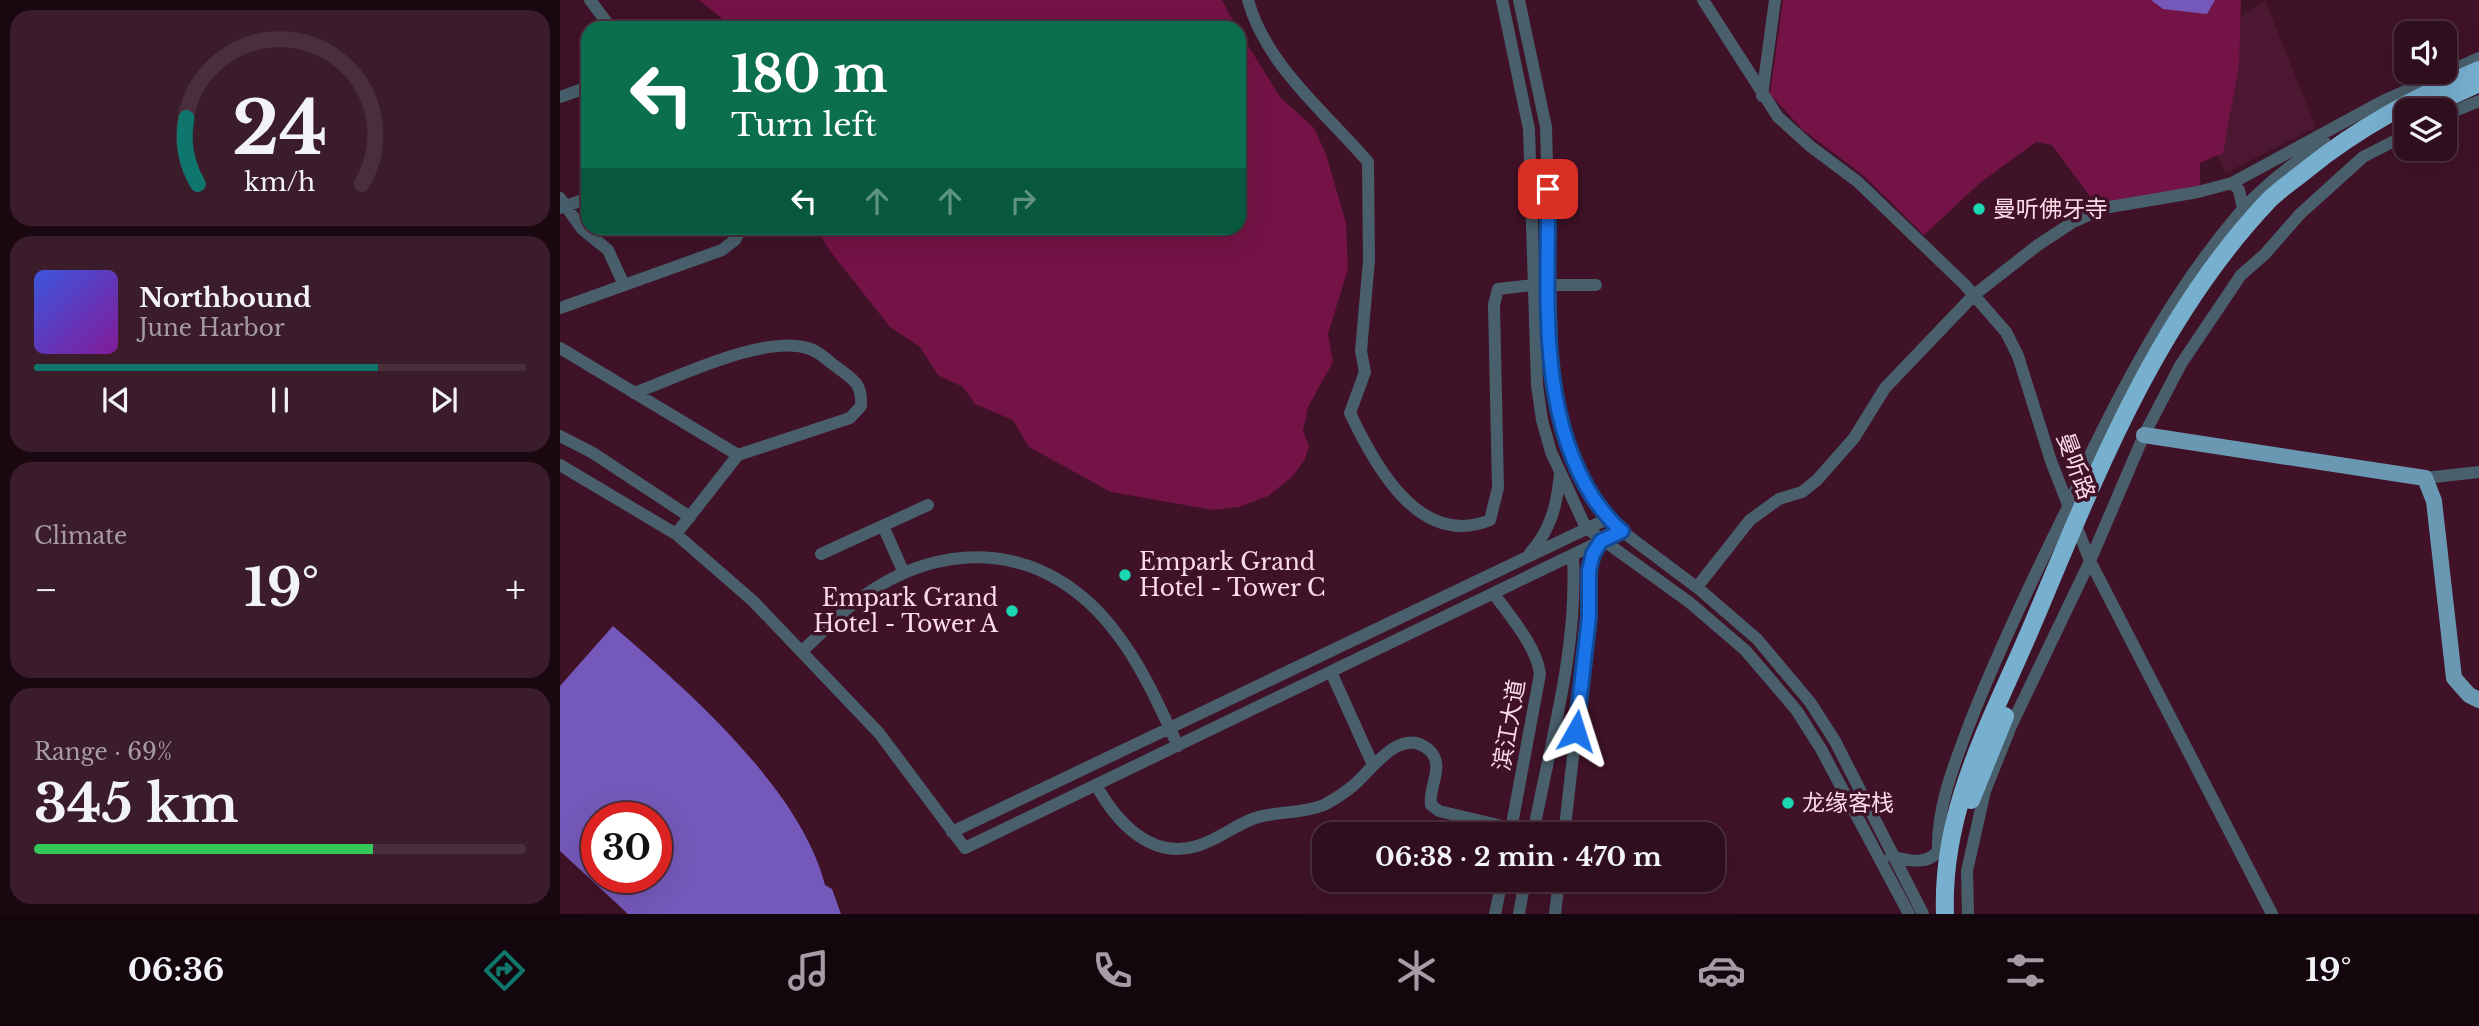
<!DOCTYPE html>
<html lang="en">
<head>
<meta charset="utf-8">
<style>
	body { margin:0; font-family:"Libre Baskerville","Noto Sans SC",serif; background:#3b1c2a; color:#f1f3f6; height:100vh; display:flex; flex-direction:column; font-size:26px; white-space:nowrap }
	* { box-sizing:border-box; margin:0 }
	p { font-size:23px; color:#a79ca4 }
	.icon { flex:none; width:38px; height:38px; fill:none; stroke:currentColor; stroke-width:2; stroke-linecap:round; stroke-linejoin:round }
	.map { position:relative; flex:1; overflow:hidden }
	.side { display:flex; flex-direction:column; gap:10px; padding:10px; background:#1a0810; width:560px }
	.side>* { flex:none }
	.banner { position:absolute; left:21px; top:21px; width:665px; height:214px; border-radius:21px; box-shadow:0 7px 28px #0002,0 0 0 2px #4a2e3b; background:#0b6e4f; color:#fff; overflow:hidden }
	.controls { position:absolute; left:1834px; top:21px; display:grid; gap:14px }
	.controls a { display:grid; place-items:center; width:63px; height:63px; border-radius:14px; background:#2f0e1d; box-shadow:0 7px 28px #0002,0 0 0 2px #4a2e3b; font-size:35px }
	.speed { position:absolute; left:21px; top:802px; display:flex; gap:14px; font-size:35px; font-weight:700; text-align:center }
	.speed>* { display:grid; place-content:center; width:91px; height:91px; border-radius:50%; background:#2f0e1d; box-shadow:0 7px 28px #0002,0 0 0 2px #4a2e3b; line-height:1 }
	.speed .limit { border:10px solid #d22; background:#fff; color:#111 }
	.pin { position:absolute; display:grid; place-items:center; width:60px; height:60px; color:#fff; margin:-30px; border-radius:14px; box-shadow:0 4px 10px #0006 }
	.me { position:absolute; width:77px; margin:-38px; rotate:6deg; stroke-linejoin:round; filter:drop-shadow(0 0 5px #0008) }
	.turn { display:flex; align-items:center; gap:24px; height:147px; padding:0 35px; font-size:32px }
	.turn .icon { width:91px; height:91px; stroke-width:2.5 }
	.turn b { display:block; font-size:49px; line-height:60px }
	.lanes { display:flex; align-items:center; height:66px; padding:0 35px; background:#0003; justify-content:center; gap:35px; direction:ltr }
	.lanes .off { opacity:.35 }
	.big { font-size:52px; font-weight:700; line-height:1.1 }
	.side .widget { flex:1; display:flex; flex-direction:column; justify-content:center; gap:10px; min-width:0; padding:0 24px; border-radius:21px; background:#3b1c2a }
	.side .dial { align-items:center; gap:0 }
	.dial svg { height:182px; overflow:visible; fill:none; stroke:#4a2e3b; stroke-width:7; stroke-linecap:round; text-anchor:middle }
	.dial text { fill:#f1f3f6; stroke:none }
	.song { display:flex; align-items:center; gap:21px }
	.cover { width:84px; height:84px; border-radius:10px; background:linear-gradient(135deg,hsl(230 70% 55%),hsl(290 70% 35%)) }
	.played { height:7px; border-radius:4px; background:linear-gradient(90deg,#0f766e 70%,#4a2e3b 70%) }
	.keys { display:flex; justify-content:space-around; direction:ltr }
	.heat { display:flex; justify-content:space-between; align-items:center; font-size:38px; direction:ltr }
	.charge { height:10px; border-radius:5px; background:linear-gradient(90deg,#34c759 69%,#4a2e3b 0) }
	.trip { position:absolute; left:752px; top:822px; width:413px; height:70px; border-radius:21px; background:#2f0e1d; box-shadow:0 7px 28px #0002,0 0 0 2px #4a2e3b; font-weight:700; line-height:70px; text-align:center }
	.tab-bar { display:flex; height:112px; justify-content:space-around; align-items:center; background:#13060c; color:#a79ca4 }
	.tab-bar .icon { width:49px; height:49px }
	.tab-bar .current { color:#0f766e }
	.tab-bar b { font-size:32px; color:#f1f3f6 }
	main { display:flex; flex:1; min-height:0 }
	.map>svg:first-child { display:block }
</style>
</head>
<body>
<main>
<section class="side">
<div class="widget dial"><svg viewBox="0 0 100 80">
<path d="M14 69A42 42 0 1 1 86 69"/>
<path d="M14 69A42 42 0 0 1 9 40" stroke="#0f766e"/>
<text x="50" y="56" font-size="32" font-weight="700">24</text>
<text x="50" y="72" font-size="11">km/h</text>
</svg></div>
<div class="widget">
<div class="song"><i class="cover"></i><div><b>Northbound</b><p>June Harbor</p></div></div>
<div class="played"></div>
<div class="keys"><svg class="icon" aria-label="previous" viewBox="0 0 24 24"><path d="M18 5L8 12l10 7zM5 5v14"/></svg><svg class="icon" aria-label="pause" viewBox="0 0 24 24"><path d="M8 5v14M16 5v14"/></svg><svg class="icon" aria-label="next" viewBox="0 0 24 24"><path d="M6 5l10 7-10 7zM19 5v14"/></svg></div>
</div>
<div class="widget"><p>Climate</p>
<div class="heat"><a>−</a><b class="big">19°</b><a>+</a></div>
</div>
<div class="widget"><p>Range · 69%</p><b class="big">345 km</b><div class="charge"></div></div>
</section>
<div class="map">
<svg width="1919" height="914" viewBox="0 0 1919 914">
	<rect width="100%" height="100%" fill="#3f1227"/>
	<!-- built -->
	<path fill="#4c1831" d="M1705,0l51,127 -90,46 -11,-22 26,-135z"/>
	<!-- green -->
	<path fill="#741346" d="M139,0h523l15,28h-512v-7z
		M1223,0h458l-2,66 -16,87 -23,10v26l-103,17 -45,-61 -16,-3 -55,40 -57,53 -60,-59 -61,-46 -33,-36z
		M679,31l41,66 34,31 12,26 20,69 2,46 -20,65 5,28 -25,45 -5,24 6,15 -4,13 -12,17 -25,20 -29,11 -26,3 -102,-18 -82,-45 -16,-27 -38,-16 -12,-17 -25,-12 -18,-28 -30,-20 -60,-76 -15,-23h424z"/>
	<!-- water -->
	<path fill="#7559ba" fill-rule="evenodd" d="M1591,0h64l-8,14 -44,-5z
		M53,626c74,64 188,163 212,259l7,4 9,25h-213l-68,-63v-165zM37,817h59v60h-59z"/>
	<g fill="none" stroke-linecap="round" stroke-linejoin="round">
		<!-- minor -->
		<path stroke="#495f6c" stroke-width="12" d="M30,0l21,28
			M688,0c17,64 78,113 120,162l1,98 -8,91 4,21 -15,41c25,53 70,136 140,107l8,-32 -4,-183 4,-16 35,-4h63
			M942,0l27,129 8,256 5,35 9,32 35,76 103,74 56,48 25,29 27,32 24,38 88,165
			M959,0l27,127 7,257 5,33 8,29 12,28 20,30 17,22 84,63 58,50 53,63 25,39 88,173
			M1143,0l75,117 32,29 48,36 106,102 42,48 12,24 33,105 39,100 182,353
			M1202,96l13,-96
			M0,97l28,-10
			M1885,115l34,-14
			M1672,183l7,7 4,19
			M0,198l22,31 26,21 16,35
			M0,208l28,-10
			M0,308l162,-58 13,-10 6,-12
			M0,348l178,107
			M74,393c45,-16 128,-58 173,-45 11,2 22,14 31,20 17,13 24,16 23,38l-11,12 -112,37 -62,79
			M0,436l33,17 97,64
			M0,465l116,69 77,67 126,132 86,115 657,-317
			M1865,478l54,-6
			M323,526l21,47
			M970,553c21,-23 27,-49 30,-79
			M261,554l107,-49
			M1137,587l53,-67 29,-21 23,-7 15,-12 37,-42 31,-50 89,-93 64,-50 35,-23 31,-14 94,-16 34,-9 151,-82 96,-43
			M934,594c17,24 42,51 46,80l-30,161
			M242,651c18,-16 35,-35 55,-50 88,-67 193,-58 260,33 26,34 43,74 61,112
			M771,672l42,93
			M536,785c20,36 54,75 101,61 21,-6 38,-21 58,-28 22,-7 47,-4 69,-13 11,-6 21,-12 31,-21 17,-15 47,-59 74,-34 17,15 -1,37 2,55l8,6 72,17
			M392,832l657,-314
			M973,835c17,-93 45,-184 40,-279
			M1004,835l25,-218v-47l12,-28
			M1378,853c-2,-45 17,-91 33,-133 28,-71 60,-138 94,-207 10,-19 16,-39 25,-58 41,-84 86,-167 147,-239 25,-30 57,-52 87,-76
			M1331,856c17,5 39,10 49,-8
			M935,914l7,-34
			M959,914l6,-34
			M995,914l4,-34
			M1408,914l-1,-43 18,-80 26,-65 79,-165 54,-126 37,-71 60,-89 24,-21 35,-40 63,-57 43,-22"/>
		<!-- major -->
		<path stroke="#6a98b3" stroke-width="16" d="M1584,435l281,43 9,23 20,177 15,17 10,5"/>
		<!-- highway -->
		<path stroke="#77afcf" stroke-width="18" d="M1860,110l59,-27
			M1411,800l34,-84
			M1385,914c-4,-105 46,-192 86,-286 63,-149 124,-308 238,-428 11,-11 25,-20 37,-30 53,-43 110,-73 173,-100"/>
	</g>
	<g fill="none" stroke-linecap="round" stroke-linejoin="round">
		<!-- route casing -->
		<g stroke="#114b97" stroke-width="18">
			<path id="route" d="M988,189c1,102 -12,221 46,310 8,11 17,24 28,32l-21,10 -8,13 -4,16v47l-13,114"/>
		</g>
		<!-- route -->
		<use href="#route" stroke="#1a73e8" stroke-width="12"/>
	</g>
	<!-- markers -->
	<g fill="#1ed5b1" stroke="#3f1227" stroke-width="2.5">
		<circle cx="1419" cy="209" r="7"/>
		<circle cx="565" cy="575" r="7"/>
		<circle cx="452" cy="611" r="7"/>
		<circle cx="1228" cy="803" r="7"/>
	</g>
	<g text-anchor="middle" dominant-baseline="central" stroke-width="7" stroke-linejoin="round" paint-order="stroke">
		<!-- poi labels -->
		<g font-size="23" fill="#fadbe6" stroke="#3f1227" text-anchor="start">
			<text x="1433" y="209">曼听佛牙寺</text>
			<text x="579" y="562">Empark Grand<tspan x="579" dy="26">Hotel - Tower C</tspan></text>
			<text x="438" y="598" text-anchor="end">Empark Grand<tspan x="438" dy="26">Hotel - Tower A</tspan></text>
			<text x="1242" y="803">龙缘客栈</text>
		</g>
		<!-- street labels -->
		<g font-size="23" fill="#fadbe6" stroke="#3f1227">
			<text transform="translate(1516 466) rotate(70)">曼听路</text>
			<text transform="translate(949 725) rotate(-80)">滨江大道</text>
		</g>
	</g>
</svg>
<div class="controls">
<a><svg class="icon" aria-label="sound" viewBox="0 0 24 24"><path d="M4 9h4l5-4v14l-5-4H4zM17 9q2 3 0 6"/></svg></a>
<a><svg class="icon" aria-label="layers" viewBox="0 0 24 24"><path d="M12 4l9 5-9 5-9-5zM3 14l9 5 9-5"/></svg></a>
</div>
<div class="speed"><div class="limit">30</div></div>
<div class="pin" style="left:988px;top:189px;background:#d93025"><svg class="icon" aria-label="arrive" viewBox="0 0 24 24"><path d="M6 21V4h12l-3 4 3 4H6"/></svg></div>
<svg class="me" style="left:1016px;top:731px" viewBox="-20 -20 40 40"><path d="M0-17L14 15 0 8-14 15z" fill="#1a73e8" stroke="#fff" stroke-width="4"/></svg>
<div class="trip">06:38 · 2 min · 470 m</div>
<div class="banner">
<div class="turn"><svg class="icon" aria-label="left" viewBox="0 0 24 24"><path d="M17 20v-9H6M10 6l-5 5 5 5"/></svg><div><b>180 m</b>Turn left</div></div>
<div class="lanes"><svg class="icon" aria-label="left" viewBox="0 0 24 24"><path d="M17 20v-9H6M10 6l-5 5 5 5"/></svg><svg class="icon off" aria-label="ahead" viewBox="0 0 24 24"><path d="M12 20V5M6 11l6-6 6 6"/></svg><svg class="icon off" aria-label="ahead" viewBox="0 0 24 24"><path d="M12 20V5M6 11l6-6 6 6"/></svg><svg class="icon off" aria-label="right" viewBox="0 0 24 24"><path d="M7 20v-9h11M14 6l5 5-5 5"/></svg></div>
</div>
</div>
</main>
<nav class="tab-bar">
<b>06:36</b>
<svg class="icon current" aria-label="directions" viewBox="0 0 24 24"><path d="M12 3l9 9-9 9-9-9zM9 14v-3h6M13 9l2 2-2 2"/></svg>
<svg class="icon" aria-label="music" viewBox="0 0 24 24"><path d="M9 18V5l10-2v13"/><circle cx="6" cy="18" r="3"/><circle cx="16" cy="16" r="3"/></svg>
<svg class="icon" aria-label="phone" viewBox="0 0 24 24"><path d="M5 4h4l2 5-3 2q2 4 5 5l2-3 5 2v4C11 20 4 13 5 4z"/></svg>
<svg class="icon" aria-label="climate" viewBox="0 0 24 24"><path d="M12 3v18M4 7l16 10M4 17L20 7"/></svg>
<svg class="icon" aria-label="car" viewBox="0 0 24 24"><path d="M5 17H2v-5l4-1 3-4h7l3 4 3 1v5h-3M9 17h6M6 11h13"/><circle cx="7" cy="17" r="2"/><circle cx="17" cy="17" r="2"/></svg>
<svg class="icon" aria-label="filters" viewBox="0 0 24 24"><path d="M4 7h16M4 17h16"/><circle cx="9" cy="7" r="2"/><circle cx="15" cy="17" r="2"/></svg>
<b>19°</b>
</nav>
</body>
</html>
